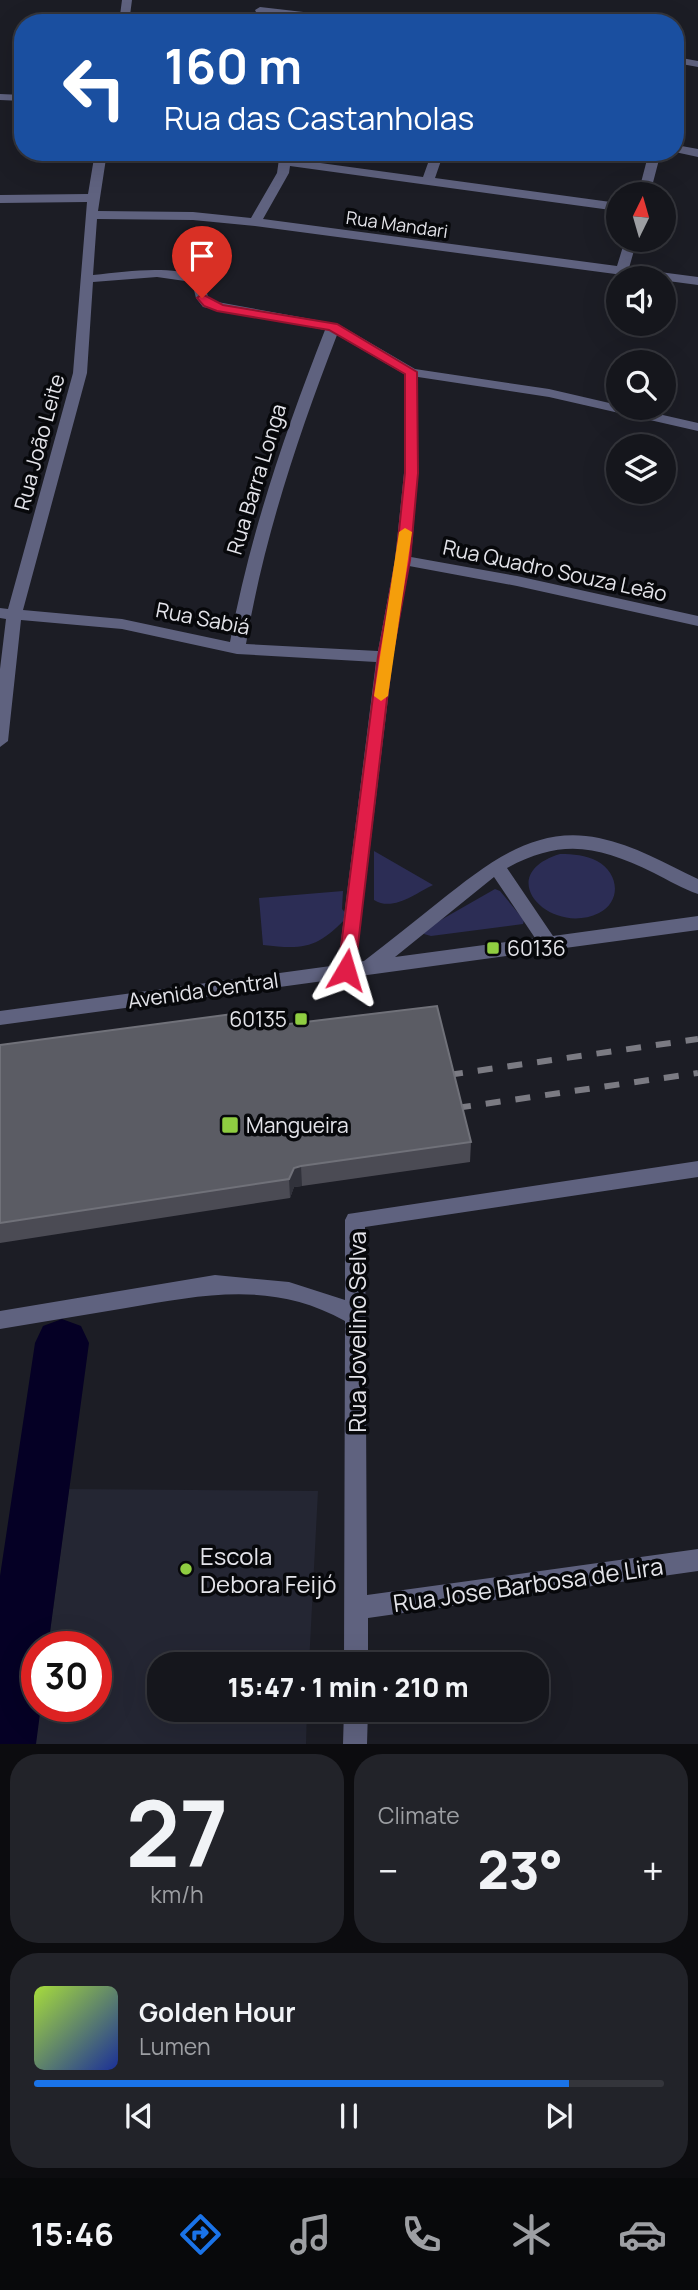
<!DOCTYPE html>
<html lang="en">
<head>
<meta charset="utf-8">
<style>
	body { margin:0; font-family:Manrope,sans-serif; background:#222329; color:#f1f3f6; height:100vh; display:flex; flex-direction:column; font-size:26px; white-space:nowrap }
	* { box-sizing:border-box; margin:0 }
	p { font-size:23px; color:#9d9fa3 }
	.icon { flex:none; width:38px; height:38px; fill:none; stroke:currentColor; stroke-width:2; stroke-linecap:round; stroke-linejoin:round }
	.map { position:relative; height:1744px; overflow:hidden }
	.side { display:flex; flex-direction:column; gap:10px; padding:10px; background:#0c0c0f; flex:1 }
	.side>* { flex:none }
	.top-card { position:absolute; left:14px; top:14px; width:670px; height:147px; border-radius:28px; box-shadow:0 7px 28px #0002,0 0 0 2px #34353b; background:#1a4fa0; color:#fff; overflow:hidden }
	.needle { width:46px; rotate:5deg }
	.buttons { position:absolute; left:606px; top:182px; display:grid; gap:14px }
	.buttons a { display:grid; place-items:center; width:70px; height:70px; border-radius:50%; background:#15161c; box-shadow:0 7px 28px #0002,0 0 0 2px #34353b; font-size:35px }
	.speed { position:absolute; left:21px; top:1631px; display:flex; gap:14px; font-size:35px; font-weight:700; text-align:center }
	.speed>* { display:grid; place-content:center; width:91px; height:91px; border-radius:50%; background:#15161c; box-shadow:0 7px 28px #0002,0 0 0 2px #34353b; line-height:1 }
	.speed .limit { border:10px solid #d22; background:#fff; color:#111 }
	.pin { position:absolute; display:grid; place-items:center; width:60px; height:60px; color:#fff; margin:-72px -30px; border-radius:50% 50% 50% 0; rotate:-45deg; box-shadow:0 0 7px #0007 }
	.pin .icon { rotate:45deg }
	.me { position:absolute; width:77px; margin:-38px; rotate:7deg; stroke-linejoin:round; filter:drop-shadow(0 0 5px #0008) }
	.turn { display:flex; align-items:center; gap:24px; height:147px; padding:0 35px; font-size:32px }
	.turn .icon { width:91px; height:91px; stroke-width:2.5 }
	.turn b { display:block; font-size:49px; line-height:60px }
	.big { font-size:52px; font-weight:800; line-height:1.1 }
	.side .widget { flex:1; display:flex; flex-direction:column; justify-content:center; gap:10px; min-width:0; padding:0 24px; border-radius:28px; background:#222329 }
	.side .dial { align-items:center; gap:0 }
	.dial b { font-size:91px; line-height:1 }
	.song { display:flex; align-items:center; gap:21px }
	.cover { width:84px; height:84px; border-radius:10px; background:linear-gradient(135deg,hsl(80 70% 55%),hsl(230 70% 35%)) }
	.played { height:7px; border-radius:4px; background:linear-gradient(90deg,#1a73e8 85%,#34353b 85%) }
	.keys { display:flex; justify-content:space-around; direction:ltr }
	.heat { display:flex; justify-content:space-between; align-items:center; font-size:38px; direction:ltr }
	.side .tiles { flex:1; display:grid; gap:10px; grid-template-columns:1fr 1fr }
	.widget:last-child { grid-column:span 2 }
	.trip { position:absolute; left:147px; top:1652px; width:402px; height:70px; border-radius:28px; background:#15161c; box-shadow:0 7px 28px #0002,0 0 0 2px #34353b; font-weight:800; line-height:70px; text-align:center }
	.dock { display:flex; height:112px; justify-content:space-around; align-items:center; background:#08090b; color:#9d9fa3 }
	.dock .icon { width:49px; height:49px }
	.dock .selected { color:#1a73e8 }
	.dock b { font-size:32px; color:#f1f3f6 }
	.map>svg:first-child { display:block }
</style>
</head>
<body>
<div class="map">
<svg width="698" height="1744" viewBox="0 0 698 1744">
	<rect width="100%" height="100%" fill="#1c1d25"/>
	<!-- built -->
	<path fill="#242633" d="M69,1489l249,2 -9,173h-150v46h148l-1,34h-272l5,-38h57v-59h-48z"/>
	<!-- green -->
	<path fill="#2c2d55" d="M374,851l7,4 52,30c-17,8 -40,27 -59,15z
		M560,854c13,0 26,1 37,7 22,12 25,40 2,52 -49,24 -108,-38 -39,-59z
		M495,889l5,2 24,29 -1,4 -92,12 -7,-2 1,-5z
		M343,891l-1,18 6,7c-30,32 -43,34 -85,29l-4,-47z"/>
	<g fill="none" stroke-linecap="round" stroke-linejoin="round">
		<!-- canal -->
		<path fill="#050025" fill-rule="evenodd" d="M62,1319l19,7 8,17 -41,304h-11v59h4l-5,38h-36v-168l35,-233 8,-17z"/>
		<!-- minor -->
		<path fill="#5f627f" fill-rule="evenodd" d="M122,0h10l-3,23h-10z
			M260,7l113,13 5,3h-35l-87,-11 -1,-2z
			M676,57l22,4v6l-22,-4z
			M0,94l23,1v6l-23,-1z
			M676,145l22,4v8l-23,-5z
			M95,152h12l-9,59 95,1 58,6 26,-45 3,-21h12l-1,7 132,18 9,-25h12l-9,26 183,25v8l-328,-45 -1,7 -26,46 354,47 8,-26h12l-8,28 69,9v8l-443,-59 -62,-6 -96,-1 -4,56c38,-4 73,-10 110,2l5,20 4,4 126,23 77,45 134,20 69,16v3h14l66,15v8l-149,-34 -131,-20v96l-7,84 106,19 181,40v10l-181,-40 -108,-20 -16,91 -37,305 8,-1c26,-20 51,-40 76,-60 47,-37 95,-77 159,-63 35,7 67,26 99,41v15c-15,-5 -30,-14 -44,-21 -56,-27 -91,-35 -147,-5l46,68 145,-20v14l-698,95v-14l338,-46 38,-303 -139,-8 -115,-25 -101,-9 -13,121 -8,6v-78l6,-50 -6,-1v-10l8,1 65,-236 14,-171 -87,1v-8l88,-1zM157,277l35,5 4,16 7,9 122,23c-40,102 -75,204 -95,312l-108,-23 -99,-9 64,-237 6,-91zM337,335l67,39v99l-9,87 -17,91 -132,-7c18,-107 52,-208 91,-309zM494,877l41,61 -140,19z
			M649,152h12l-11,42h-12z
			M698,1161v16l-333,50 2,368 331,-46v22l-330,47v46h-24l1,-343c-73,-41 -142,-26 -219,-13 -42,7 -84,14 -126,21v-18l215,-36 74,7 56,18v-80l3,-6z
			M344,1710h24l-1,34h-24z"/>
		<!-- rail -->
		<path stroke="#7b7b83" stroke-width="6" stroke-dasharray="15 15" stroke-linecap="butt" d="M448,1075l250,-36
			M456,1108l242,-35"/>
	</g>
	<!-- wall -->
	<path fill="#4b4b54" d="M264,1027l207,115 -1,20 -168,24 -8,1 -4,11 -290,45v-198z"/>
	<!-- shaded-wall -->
	<path fill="#31323b" d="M301,1166l1,20 -8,1 -4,11 -1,-19 5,-11z"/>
	<!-- building -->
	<path fill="#5b5c64" stroke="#707179" stroke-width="2" d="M437,1006l34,136 -170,24 -7,2 -5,11 -289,44v-178l240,-32 24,14z"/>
	<!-- route -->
	<path fill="#e11d48" stroke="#92132f" stroke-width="2" d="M202,294l21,11 114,19 80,48 1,101 -8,87 -18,97 -37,313 -9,6 -8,-6 40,-313 18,-97 9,-87v-99l-76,-44 -112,-19 -13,-5 -7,-8z"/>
	<!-- slow -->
	<path fill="#f59e0b" d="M405,528l7,4 -24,164 -7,5 -7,-5 25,-164z"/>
	<!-- markers -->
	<g fill="#8fcd41" stroke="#07080b" stroke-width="2.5">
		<rect x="486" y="941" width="14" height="14" rx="3.5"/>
		<rect x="294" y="1012" width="14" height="14" rx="3.5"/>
		<rect x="221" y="1116" width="18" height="18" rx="3.5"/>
		<circle cx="186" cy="1569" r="7"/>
	</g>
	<g text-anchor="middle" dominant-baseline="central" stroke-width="7" stroke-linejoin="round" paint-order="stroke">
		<!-- far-street labels -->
		<g font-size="18" fill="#e4e4ea" stroke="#07080b">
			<text transform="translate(397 224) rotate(8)">Rua Mandari</text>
		</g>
		<!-- street labels -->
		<g font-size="21" fill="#e4e4ea" stroke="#07080b">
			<text transform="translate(39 442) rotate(-75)">Rua João Leite</text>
			<text transform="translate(256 479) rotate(-73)">Rua Barra Longa</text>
			<text transform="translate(555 570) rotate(12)">Rua Quadro Souza Leão</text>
			<text transform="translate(203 618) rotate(11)">Rua Sabiá</text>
			<text transform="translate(203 990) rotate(-8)">Avenida Central</text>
		</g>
		<!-- poi labels -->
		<g font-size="21" fill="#e4e4ea" stroke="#07080b" text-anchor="start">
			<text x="507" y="948">60136</text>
			<text x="287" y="1019" text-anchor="end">60135</text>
			<text x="246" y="1125">Mangueira</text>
		</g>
		<!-- near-street labels -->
		<g font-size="24" fill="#e4e4ea" stroke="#07080b">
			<text transform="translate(356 1332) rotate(-90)">Rua Jovelino Selva</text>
			<text transform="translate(528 1584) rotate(-8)">Rua Jose Barbosa de Lira</text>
		</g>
		<!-- near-poi labels -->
		<g font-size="24" fill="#e4e4ea" stroke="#07080b" text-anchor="start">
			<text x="200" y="1555">Escola<tspan x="200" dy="28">Debora Feijó</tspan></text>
		</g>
	</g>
</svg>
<div class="buttons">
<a><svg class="needle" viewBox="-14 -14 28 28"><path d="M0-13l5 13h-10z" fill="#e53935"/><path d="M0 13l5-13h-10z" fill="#9d9fa3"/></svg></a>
<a><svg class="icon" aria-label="sound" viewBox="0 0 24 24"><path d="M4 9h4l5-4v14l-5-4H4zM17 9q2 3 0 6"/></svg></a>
<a><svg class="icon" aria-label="search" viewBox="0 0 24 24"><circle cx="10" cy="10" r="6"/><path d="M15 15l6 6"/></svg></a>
<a><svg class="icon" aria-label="layers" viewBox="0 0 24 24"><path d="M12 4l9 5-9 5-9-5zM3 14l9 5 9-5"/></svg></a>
</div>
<div class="speed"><div class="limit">30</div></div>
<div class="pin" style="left:202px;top:298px;background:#d93025"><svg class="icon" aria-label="arrive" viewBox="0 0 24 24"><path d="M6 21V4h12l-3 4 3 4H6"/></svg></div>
<svg class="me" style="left:346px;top:970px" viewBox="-20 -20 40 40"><path d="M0-17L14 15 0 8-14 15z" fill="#e11d48" stroke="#fff" stroke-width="4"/></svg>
<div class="trip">15:47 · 1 min · 210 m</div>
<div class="top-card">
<div class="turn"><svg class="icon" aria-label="left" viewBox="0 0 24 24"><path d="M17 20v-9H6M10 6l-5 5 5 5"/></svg><div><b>160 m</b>Rua das Castanholas</div></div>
</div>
</div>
<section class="side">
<div class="tiles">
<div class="widget dial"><b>27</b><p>km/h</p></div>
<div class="widget"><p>Climate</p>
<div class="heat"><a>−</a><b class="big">23°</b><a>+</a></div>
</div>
<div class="widget">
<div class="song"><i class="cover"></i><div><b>Golden Hour</b><p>Lumen</p></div></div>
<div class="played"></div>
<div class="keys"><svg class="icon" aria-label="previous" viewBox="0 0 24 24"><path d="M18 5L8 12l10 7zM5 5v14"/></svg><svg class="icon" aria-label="pause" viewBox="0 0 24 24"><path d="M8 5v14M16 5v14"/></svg><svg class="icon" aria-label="next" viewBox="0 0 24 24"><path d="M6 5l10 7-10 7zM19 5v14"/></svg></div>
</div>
</div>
</section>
<nav class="dock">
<b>15:46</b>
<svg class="icon selected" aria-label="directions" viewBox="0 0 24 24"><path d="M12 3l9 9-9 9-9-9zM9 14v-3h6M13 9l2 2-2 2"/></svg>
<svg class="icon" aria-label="music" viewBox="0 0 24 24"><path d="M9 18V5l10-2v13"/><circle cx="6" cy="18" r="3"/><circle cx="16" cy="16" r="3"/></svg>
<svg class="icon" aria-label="phone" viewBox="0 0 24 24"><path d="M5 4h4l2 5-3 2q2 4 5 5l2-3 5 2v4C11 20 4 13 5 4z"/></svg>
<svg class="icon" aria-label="climate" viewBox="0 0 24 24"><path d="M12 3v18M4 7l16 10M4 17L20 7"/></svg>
<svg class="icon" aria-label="car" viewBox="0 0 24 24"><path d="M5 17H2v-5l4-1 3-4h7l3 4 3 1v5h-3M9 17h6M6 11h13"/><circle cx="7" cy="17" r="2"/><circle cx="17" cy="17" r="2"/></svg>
</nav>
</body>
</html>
